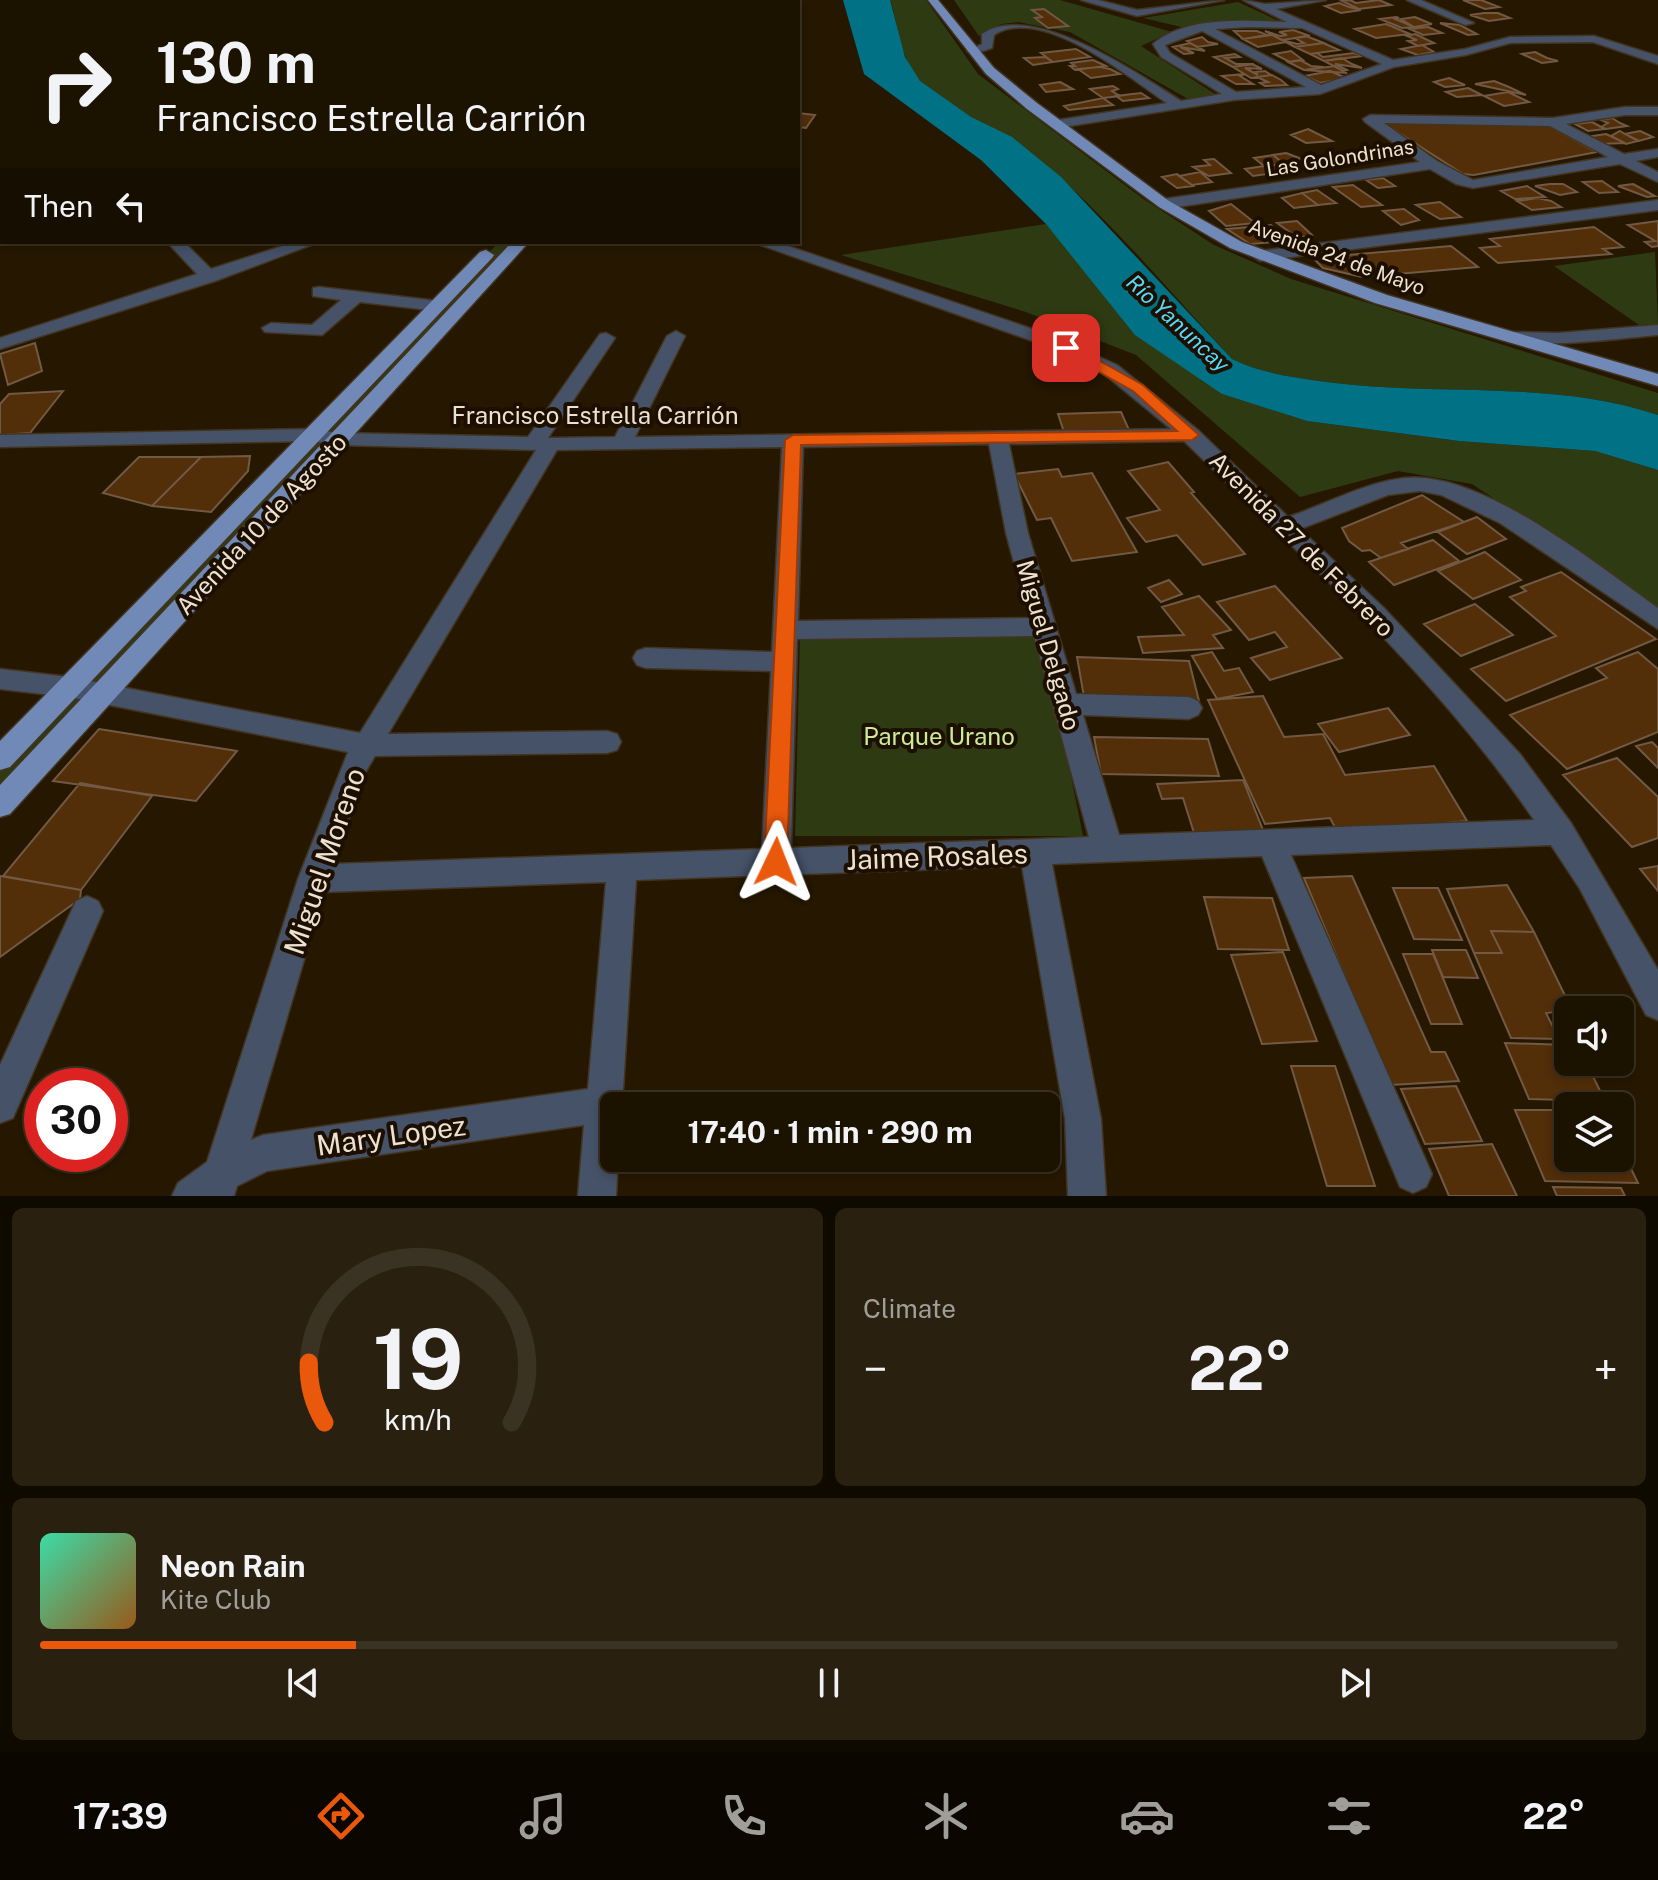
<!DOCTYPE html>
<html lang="en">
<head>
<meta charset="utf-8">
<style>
	body { margin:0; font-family:"Public Sans",sans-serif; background:#29200f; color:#f1f3f6; height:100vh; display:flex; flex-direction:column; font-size:30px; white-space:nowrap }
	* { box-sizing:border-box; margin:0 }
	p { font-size:26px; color:#a09e99 }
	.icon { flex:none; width:44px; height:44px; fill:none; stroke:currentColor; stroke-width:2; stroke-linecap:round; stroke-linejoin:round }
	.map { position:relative; height:1196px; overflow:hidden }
	.details { display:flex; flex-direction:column; gap:12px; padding:12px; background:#0f0a00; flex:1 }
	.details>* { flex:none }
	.hud { position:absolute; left:0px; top:0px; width:800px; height:244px; box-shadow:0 4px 12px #0003,0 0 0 2px #3a3222; background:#1c1200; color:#f1f3f6; overflow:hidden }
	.tools { position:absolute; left:1554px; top:996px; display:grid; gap:16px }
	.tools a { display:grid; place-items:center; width:80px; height:80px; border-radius:12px; background:#1c1200; box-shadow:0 4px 12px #0003,0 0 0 2px #3a3222; font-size:40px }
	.speed { position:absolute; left:24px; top:1068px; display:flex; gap:16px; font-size:40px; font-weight:700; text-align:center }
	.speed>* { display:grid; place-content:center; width:104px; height:104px; border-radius:50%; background:#1c1200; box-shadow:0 4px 12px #0003,0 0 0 2px #3a3222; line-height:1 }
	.speed .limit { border:12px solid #d22; background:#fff; color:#111 }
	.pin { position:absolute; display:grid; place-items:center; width:68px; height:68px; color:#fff; margin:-34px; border-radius:16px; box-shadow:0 4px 12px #0006 }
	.me { position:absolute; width:88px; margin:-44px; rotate:2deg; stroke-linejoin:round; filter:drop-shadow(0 0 6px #0008) }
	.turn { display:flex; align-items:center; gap:28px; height:168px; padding:0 24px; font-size:36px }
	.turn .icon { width:104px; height:104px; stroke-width:2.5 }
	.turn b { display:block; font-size:56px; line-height:68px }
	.then { display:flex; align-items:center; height:76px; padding:0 24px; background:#0003; gap:16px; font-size:30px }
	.big { font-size:60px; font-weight:700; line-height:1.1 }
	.details .card { flex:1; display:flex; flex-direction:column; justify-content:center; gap:12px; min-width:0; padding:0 28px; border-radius:12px; background:#29200f }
	.details .dial { align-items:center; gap:0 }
	.dial svg { height:208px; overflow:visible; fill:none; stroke:#3a3222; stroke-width:7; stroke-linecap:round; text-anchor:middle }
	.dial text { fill:#f1f3f6; stroke:none }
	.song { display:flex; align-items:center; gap:24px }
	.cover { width:96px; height:96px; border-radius:12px; background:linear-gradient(135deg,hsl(160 70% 55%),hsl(30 70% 35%)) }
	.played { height:8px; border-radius:4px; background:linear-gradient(90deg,#ea580c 20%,#3a3222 20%) }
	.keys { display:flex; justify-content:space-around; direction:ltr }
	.heat { display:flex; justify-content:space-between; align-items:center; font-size:44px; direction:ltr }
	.details .tiles { flex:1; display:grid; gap:12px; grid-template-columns:1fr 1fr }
	.card:last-child { grid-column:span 2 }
	.trip { position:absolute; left:600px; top:1092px; width:460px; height:80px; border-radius:12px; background:#1c1200; box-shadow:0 4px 12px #0003,0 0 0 2px #3a3222; font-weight:700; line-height:80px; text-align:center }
	.tabs { display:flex; height:128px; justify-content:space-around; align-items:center; background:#0b0700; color:#a09e99 }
	.tabs .icon { width:56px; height:56px }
	.tabs .current { color:#ea580c }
	.tabs b { font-size:36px; color:#f1f3f6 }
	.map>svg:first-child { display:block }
</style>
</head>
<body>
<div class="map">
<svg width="1658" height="1196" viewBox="0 0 1658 1196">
	<rect width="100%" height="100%" fill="#261800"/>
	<!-- green -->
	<path fill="#2e3b12" d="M890,0h36l52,74 164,124 72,47 77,34 367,114v22c-107,-36 -221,-18 -332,-33 -33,-5 -63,-8 -94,-23 -63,-68 -124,-143 -196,-202 -32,-26 -94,-49 -117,-77 -19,-23 -20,-53 -29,-80z
		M954,0h106l112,32 -31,14 77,50 -28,4 -120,-68 -52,-10 -16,2 -23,12z
		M1238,2l45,21 -97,5 -43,-10z
		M1046,224l45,52 131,118 85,27 152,20 136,10 63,19v138l-186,-124 -74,-13 -98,26 -164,-142 -110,-43 -185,-57z
		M499,242h22l-521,563v-46z
		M1655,252l3,72 -19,1 -85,-59z
		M800,637h243l40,199h-288z"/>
	<!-- water -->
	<path fill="#017285" d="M843,0h47l15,57 15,24 51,36 41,20 49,40 171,182c31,15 61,18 94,23 111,15 225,-3 332,33v55l-63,-19 -136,-10 -152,-20 -85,-27 -87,-59 -89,-111 -65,-64 -117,-86z"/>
	<!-- building -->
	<path fill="#522e09" stroke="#725944" stroke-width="2" d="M1350,0l6,3 23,-3 12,5 -32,4 -17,-8z
		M1463,0h18l18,7 -14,2z
		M1339,3l10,4 12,3 -20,3 -16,-7z
		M1044,9l24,17 -20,2 -13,-10 7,-1 -10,-7z
		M1484,13h14l12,5 -21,3 -19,-6z
		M1396,17l3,1h-6l21,9 -12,1 -22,-9z
		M1415,17l14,6 3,1 -18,3 -13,-8z
		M1440,23l20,2 17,9 -9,1z
		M1386,24l24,10 -34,4 -21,-9z
		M1428,27l14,6 -19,2 -13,-6z
		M1293,30l17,6 -28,4 -17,-9 15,5 7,-1 -8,-3z
		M1234,31h23l10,4 -24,4z
		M1415,34l19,9 -16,3 -10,-5 9,-1 -10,-4z
		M1272,35l14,7 -28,5 -15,-8z
		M1306,36l18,7 -29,4 -13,-7 15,4 7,-1 -9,-5z
		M1202,37l6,5 10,2 -21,3 -10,-6z
		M1190,43l15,8 -25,-4 14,6 -10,1 -11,-7z
		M1323,43l16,7 -29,4 -15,-7z
		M1422,45l12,7 -16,3 -17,-6z
		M1076,49l14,8 -37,5 -12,-9z
		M1291,51l12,9 -13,2 -16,-8z
		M1535,52l12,6 11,3 -16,2 -20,-9z
		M1317,53l6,4 31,-4 8,3 -38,5 -14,-7z
		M1235,54l5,3 -15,1 11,6h18l-21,3 -19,-10z
		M1045,57l8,5 -20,3 -9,-7z
		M1342,58l10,6 10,4 -27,-4 12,6 -4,1 -19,-10z
		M1093,60l13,6 -31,4 -5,-4h5l-4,-3z
		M1300,60l11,6 13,1 -20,3 -16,-8z
		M1252,64l10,5 -17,-1 13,7 -3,-3 10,-1 6,4 -20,3 -18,-11z
		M1334,66l13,7 -43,-3h2z
		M1100,67l10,2 10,5 -29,4 -13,-9z
		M1330,71l16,7 -26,5 -15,-7z
		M1245,74l-5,2 13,8h-17l-14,-8z
		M1272,75l9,5 6,5 -22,1 -5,-3 8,-1 -11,-5z
		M1449,78l9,4 7,3 -20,2 -11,-5z
		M1494,81l15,6 17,8 -51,-11z
		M1060,82l13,7 -27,3 -6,-7z
		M1113,86l5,3 -6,2 8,5 -17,2 -13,-9z
		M1468,88l14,7 -25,2 -11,-5z
		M1508,92l21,10 -25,4 -20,-10z
		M1141,93l8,5 -26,3 -7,-5z
		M1103,98l10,7 -44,5 -5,-4z
		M798,113l17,2 -9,13 -8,-1z
		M1612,118l8,5 7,3 -21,3 -5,-2 7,-4 -7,-3z
		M1382,122l166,3 49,27 -123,23 -11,-1z
		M1592,122l13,7 -17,2 -13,-7z
		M1308,129l24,12 -26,2 -15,-8z
		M1620,131l5,3 13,7 -12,3 -15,-8z
		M1640,131l13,6 -14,4 -14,-7z
		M1606,134l19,9 -26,1 -13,-7z
		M1397,149l8,6 -26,4 -16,-8z
		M1286,153l13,5 12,8 -20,4 -18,-15z
		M1273,155l11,9 -20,2 -10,-8z
		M1214,159l17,14 -22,3 -16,-9 17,-2 -6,-5z
		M1284,164l7,6 -19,3 -8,-7z
		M1264,166l9,7 -20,3 -8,-7z
		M1200,172l12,10 -20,3 -13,-9z
		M1177,174l15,11 1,1 -16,2 -15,-11z
		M1383,178l12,8 -17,2 -12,-8z
		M1602,181l16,11 -19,1 -16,-11z
		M1550,184h13l14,8 -17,3 -25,-9z
		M1633,184l22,12 -8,1 -29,-11z
		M1353,185l29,20 -21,2 -28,-20z
		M1527,186l18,11 -30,2 -14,-8z
		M1317,190l19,13 -18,2 -16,-12z
		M1302,193l16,12 -24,3 -12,-10z
		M1538,198l13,3 10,6 -29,3 -15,-9z
		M1440,202l15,11 6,4 -21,2 -24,-14z
		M1231,204l24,19 -29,3 -17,-15z
		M1404,209l15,11 -18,5 -18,-14z
		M1297,221l15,14 -14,3 -21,-15z
		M1658,221v25l-6,1 -7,-5 10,-1 -27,-16z
		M1271,225l16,16 -37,3 -23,-15z
		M1594,227l29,20 -20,2 8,5 -113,9 -18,-15 20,-2 -10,-7z
		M1451,246l27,21 -116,10 -39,-9 -10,-10z
		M35,343l7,28 -34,14 -8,-31z
		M63,391l-33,42 -30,2v-31l9,-10z
		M1121,412l8,18 -65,2 -6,-18z
		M250,456l-2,15 -37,41 -59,-6 49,-49z
		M139,457h62l-49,49 -49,-13z
		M1168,462l26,30 -3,1 54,61 -42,11 -26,-30 -31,7 -19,-24 33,-8 -32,-39z
		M1058,469l4,8 30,-4 45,79 -65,9 -21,-43 -14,2 -23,-46z
		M1422,495l42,27 -63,21 7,6 -27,9 -11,-8 -8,1 -13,-10 -7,-13z
		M1477,517l29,22 -39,15 -29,-22z
		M1433,540l26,21 -65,24 -25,-23z
		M1485,552l36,28 -48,19 -35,-28z
		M1561,572l95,67 -150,62 -35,-32 85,-33 -46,-39 16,-6 -5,-4z
		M1169,580l13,14 -21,8 -13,-14z
		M1275,586l67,72 -72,22 -19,-22 36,-11 -12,-15 -26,8 -32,-38z
		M1199,596l32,34 -18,5 10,13 -80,5 -5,-16 46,-2 -22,-28z
		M1475,604l38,31 -52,21 -37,-32z
		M1212,652l12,19 15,-3 14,24 -36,7 -25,-43z
		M1638,652l20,17v63l-91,37 -57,-54 97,-37 -11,-10z
		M1077,657l112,4 10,40 -115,-4z
		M1263,696l21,41 39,-3 22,41 89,-9 33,55 -129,12 -8,-15 -65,6 -57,-124z
		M1388,708l22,27 -71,17 -21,-28z
		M99,729l138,22 -41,50 -143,-20z
		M1094,737l114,2 11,37 -118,-2z
		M1652,742l6,6v20l-22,-22z
		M1617,758l41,39v41l-26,9 -69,-72z
		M1243,780l20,50 -69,3 -11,-35 -21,1 -5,-15z
		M80,783l72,13 -71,94 -78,-14z
		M1658,866v25l-18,-22z
		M0,876l81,14 -1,9 -80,58z
		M1352,876l79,176h14l14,29 -69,4 -86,-207z
		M1507,885l27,47 -43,-1 11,22h-28l-27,-64z
		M1393,888h45l24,52 -48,-1z
		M1204,897l68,1 17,52 -71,-1z
		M1491,931l43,1 38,78 -26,3 13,26 -48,-1 -37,-85h28z
		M1432,950h34l12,28 -35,-1z
		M1283,952l34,89 -55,3 -31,-89z
		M1403,954h30l29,70h-31z
		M1505,1043l63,2v17h18l19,39 -76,-2z
		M1291,1066h44l40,120h-48z
		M1456,1086l26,55 -57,3 -24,-55z
		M1515,1110h53v48h52v-12l18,37 -93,-2z
		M1492,1144l25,52h-68l-20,-47z
		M1553,1187l68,1 4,8h-68z"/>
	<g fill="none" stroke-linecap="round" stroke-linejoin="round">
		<!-- minor casing -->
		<g stroke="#42341e" stroke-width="3">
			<path id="minor" d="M379,0h53l-54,2z
				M1081,0h17l39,10 87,-10 -87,16z
				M1243,0l22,4 61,-4 -50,9 117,51 72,-11 45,-12 84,-1 64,20v8l-65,-22 -83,1 -44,12 -72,12 -74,27 -86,6 -177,28 -5,-1v-6l115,-18c-39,-26 -126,-99 -173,-68l-2,13 -19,6 -6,-3 15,-7v-10c49,-34 156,39 199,67l41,-7 -61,-37 -8,-13c35,-29 93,-23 134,-22zM1247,27l55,1 80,36 -61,21 -106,-56zM1202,31l104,56 -70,5 -66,-39 -5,-8z
				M1407,0h14l53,23 -9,2z
				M0,82h2v8h-2z
				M1625,107h33v8h-33l-59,9 58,30 34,-5v8l-22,4 22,11v10l-38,-18 -147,24 -17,-4 -26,-15 -266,40 -8,-5 8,-5 256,-37 -55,-40 -2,-3 7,-4 183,3zM1384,123l166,3 58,31 -135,23 -36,-19z
				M0,121h2v8h-2z
				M0,171h2v8h-2z
				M1658,200v10l-398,51 -8,-5 8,-5z
				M2,230v10l-2,1v-10z
				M167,242h17l27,27 84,-27h24l-104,39 -215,68v-11l197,-64z
				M752,242h24l280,95 61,28 82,66 89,86c39,-13 75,-34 116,-39 76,-9 193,87 254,130v21l-158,-106 -59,-28 -21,-4 -32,4 -88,34 84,79 136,146 51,69 87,147v50l-12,-5 -66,-126 -29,-44 -260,10 141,319 -6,13 -13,6 -13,-6 -138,-331 -210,8 49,255 5,77h-38l-3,-77 -43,-253 -386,14 -14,226h-8v52h4l-2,38h-38l6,-71 -317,46 -30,15 -3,10h-62l6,-13 29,-21 91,-283 50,-127 -279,-55 -69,-8v-20l69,8 291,56 176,-283 -197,-5 -27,-4 -312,6v-12l312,-6 27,4 189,4 72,-103 6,-1 9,5 -67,100 67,-1 52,-101 9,-5 9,5 -50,101 536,-8 -68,-56 -59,-28zM1184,441c122,120 254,237 350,379l-415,15 -36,-120 106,4 9,-4 4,-7 -4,-7 -9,-4 -113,-3 -48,-161 -19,-89zM989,444l17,89 23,85 -231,3 5,-174zM782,447l-10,205 -126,-4 -9,3 -4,7 4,7 9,3 125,3 -9,178 -429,15 32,-91 10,-17 232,-3 10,-3 4,-8 -4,-8 -10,-3 -219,3 169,-284zM1034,636l55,201 -298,11 6,-209zM606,882l-18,207 -325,46 -12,5 73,-248z
				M319,287l119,14 9,5 -9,5 -78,-9 -38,33 -57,-3 -3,-4 9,-5 41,2 29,-25 -28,-4v-8z
				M1658,325v10c-26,2 -140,17 -155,2l9,-5 46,1z
				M87,896l11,5 5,10 -90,207 -13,5v-58l76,-164z"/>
		</g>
		<!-- major casing -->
		<g stroke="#42341e" stroke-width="3">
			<path id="major" d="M928,0h10l56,68 43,35 132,98 73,41 145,53 271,79v12l-283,-83 -145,-55 -71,-41 -132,-98 -41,-35z
				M512,242h17l-519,572 -10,3v-32z
				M486,250l8,5 -2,3 -482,509 -10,3v-29l480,-489z"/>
		</g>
		<!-- minor -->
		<use href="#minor" fill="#465268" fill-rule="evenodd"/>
		<!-- major -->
		<use href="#major" fill="#7089b7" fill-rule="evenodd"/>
	</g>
	<!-- route -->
	<path fill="#ea580c" stroke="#983908" stroke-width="2" d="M1061,345h10l72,40 56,50 -7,5 -391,5 -14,417 -3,7 -8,3 -8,-3 -4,-7 21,-422 8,-5 384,-4 -44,-40 -72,-40z"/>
	<g text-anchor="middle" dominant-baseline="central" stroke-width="8" stroke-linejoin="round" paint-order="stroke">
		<!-- far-street labels -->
		<g font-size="20" fill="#ece2d3" stroke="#1d0f00">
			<text transform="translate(1340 158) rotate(-9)">Las Golondrinas</text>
			<text transform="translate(1337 257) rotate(20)">Avenida 24 de Mayo</text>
		</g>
		<!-- far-water labels -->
		<g font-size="22" font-style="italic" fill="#56d9f6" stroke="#1d0f00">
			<text transform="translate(1178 323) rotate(43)">Río Yanuncay</text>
		</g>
		<!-- street labels -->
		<g font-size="24" fill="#ece2d3" stroke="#1d0f00">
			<text x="595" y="415">Francisco Estrella Carrión</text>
			<text transform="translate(261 524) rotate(-47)">Avenida 10 de Agosto</text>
			<text transform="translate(1302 544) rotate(45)">Avenida 27 de Febrero</text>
			<text transform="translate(1049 645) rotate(74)">Miguel Delgado</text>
		</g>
		<!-- park labels -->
		<g font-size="24" fill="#cceb92" stroke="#1d0f00">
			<text x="939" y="736">Parque Urano</text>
		</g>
		<!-- near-street labels -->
		<g font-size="28" fill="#ece2d3" stroke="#1d0f00">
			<text transform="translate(937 856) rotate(-2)">Jaime Rosales</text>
			<text transform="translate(324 861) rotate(-71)">Miguel Moreno</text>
			<text transform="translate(391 1135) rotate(-8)">Mary Lopez</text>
		</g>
	</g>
</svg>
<div class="tools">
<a><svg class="icon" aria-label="sound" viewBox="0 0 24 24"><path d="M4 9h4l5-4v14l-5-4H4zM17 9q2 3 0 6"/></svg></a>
<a><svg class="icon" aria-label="layers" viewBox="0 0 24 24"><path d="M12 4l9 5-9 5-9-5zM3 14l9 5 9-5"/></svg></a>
</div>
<div class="speed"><div class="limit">30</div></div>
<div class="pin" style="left:1066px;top:348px;background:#d93025"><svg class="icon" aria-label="arrive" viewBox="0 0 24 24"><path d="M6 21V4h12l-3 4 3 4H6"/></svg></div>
<svg class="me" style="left:776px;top:862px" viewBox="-20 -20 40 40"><path d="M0-17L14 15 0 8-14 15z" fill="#ea580c" stroke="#fff" stroke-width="4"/></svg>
<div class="trip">17:40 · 1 min · 290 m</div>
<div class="hud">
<div class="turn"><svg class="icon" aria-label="right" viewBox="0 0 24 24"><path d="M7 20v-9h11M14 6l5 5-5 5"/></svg><div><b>130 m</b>Francisco Estrella Carrión</div></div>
<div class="then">Then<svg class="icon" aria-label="left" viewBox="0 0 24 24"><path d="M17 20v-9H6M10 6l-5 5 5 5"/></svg></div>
</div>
</div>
<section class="details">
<div class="tiles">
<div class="card dial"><svg viewBox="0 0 100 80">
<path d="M14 69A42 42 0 1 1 86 69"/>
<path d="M14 69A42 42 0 0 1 8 46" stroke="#ea580c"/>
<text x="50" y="56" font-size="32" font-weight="700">19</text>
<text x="50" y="72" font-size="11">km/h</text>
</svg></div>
<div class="card"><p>Climate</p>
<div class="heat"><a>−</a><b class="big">22°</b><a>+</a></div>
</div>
<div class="card">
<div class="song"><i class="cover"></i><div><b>Neon Rain</b><p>Kite Club</p></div></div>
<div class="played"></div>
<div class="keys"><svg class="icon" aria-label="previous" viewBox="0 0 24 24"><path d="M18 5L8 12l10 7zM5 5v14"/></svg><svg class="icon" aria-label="pause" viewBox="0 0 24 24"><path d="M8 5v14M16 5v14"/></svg><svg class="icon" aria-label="next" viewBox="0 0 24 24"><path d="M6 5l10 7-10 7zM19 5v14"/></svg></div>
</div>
</div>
</section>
<nav class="tabs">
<b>17:39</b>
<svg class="icon current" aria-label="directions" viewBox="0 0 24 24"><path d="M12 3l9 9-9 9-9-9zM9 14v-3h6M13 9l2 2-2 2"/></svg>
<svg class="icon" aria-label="music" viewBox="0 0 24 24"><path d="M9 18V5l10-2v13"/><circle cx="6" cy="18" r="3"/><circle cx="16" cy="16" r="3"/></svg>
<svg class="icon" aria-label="phone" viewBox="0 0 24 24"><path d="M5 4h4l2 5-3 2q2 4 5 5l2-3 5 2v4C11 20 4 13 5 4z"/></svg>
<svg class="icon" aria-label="climate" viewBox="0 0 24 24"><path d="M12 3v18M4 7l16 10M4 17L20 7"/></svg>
<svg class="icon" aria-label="car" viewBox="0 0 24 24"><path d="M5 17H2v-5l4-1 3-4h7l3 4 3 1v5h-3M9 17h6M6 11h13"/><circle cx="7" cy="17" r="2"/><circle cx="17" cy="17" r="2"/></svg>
<svg class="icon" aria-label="filters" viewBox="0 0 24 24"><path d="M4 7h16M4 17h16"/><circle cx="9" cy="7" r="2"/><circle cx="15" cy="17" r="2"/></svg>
<b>22°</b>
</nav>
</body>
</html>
